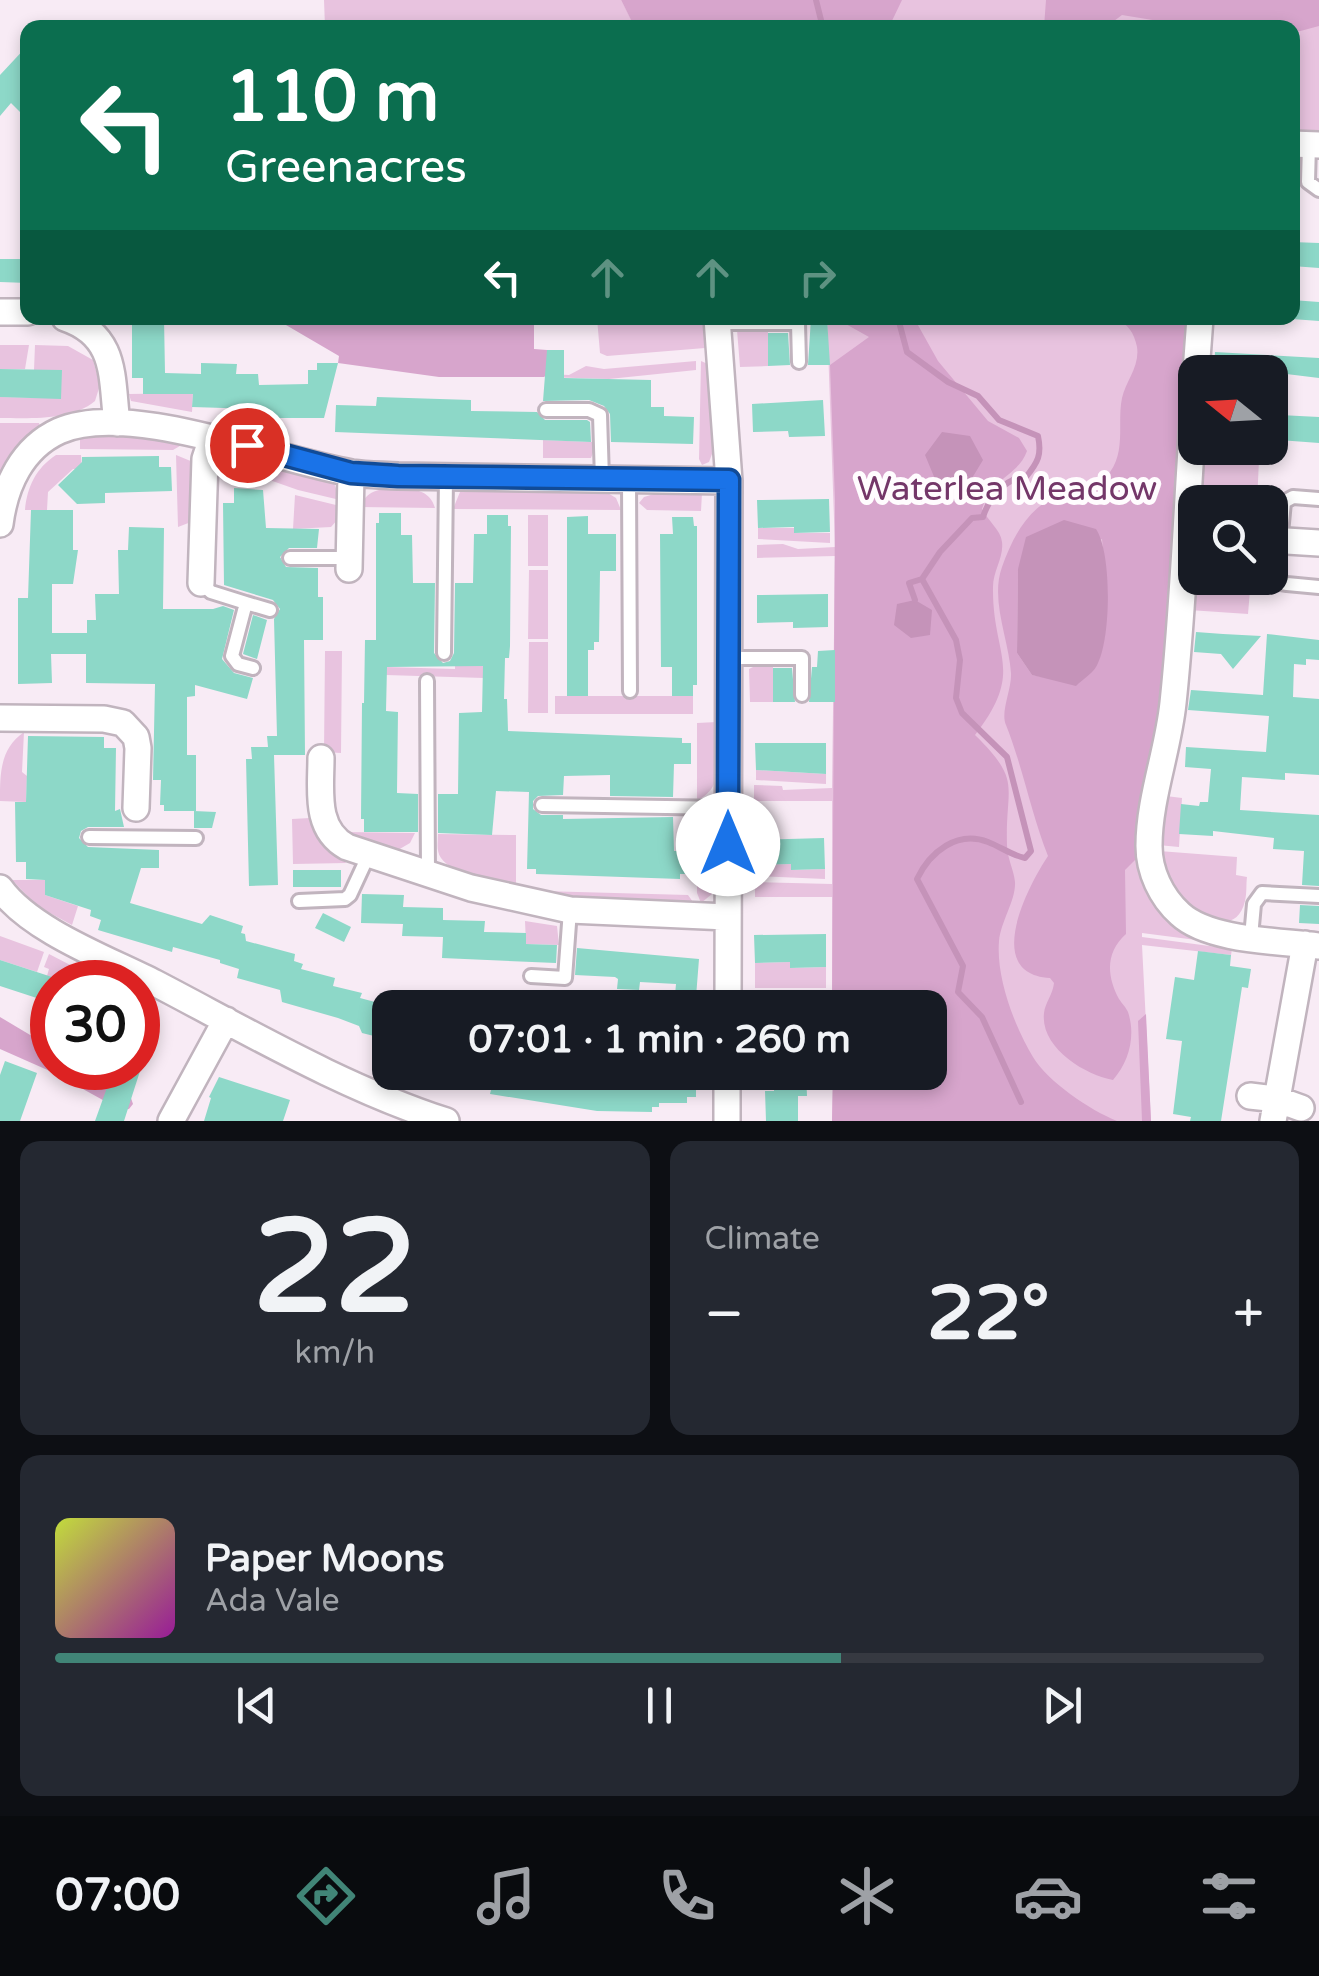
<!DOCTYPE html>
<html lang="en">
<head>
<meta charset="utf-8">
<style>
	body { margin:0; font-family:"Varela Round",sans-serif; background:#242831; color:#f1f3f6; height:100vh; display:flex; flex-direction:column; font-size:38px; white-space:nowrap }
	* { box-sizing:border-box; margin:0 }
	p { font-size:32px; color:#9ea1a6 }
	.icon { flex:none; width:55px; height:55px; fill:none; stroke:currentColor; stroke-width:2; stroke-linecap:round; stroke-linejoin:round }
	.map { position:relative; height:1121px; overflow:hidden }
	.drawer { display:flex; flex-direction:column; gap:20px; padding:20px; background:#0d0f14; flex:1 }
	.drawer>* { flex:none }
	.top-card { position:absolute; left:20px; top:20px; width:1280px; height:305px; border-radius:20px; box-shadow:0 5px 15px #0003; background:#0b6e4f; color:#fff; overflow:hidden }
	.needle { width:65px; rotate:288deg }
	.tools { position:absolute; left:1178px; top:355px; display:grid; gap:20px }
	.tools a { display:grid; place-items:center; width:110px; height:110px; border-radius:20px; background:#171b24; box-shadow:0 5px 15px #0003; font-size:50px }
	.speed { position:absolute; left:30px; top:960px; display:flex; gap:20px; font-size:50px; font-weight:700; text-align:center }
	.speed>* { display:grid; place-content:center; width:130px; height:130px; border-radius:50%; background:#171b24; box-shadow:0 5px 15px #0003; line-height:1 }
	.speed .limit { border:15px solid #d22; background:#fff; color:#111 }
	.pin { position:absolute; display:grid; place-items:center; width:85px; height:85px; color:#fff; margin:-42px; border:5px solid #fff; border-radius:50%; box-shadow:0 2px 10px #0007 }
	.me { position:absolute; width:110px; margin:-55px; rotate:0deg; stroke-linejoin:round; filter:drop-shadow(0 0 8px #0008) }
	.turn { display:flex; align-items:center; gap:35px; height:210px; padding:0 40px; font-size:45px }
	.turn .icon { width:130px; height:130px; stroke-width:2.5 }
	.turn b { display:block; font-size:70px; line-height:85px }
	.lanes { display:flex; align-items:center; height:95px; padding:0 40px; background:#0003; justify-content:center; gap:50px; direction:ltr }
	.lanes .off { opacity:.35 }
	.big { font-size:75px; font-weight:700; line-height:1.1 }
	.drawer .tile { flex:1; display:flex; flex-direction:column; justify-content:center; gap:15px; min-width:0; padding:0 35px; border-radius:20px; background:#242831 }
	.drawer .dial { align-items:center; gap:0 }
	.dial b { font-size:130px; line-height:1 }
	.song { display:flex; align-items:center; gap:30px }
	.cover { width:120px; height:120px; border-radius:15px; background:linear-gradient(135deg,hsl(70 70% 55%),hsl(300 70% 35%)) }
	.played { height:10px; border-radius:5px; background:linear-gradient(90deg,#418577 65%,#363941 65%) }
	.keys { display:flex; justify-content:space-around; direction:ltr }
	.heat { display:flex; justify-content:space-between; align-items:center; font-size:55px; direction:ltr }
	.drawer .tiles { flex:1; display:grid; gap:20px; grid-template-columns:1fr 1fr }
	.tile:last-child { grid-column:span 2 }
	.trip { position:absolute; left:372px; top:990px; width:575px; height:100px; border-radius:20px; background:#171b24; box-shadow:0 5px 15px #0003; font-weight:700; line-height:100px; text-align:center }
	.tabs { display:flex; height:160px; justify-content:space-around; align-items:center; background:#090b0e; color:#9ea1a6 }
	.tabs .icon { width:70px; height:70px }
	.tabs .active { color:#418577 }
	.tabs b { font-size:45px; color:#f1f3f6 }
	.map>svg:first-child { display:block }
</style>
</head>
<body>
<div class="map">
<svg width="1319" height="1121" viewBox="0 0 1319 1121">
	<rect width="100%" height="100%" fill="#f8ebf5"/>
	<!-- green -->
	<path fill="#e8c3df" d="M324,0h297l14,27h-310z
		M704,0h615v137l-26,-2 -1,-107h-619z
		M597,318h107l1,30 -98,8 -7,-3z
		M827,318h362l-54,519 7,41 62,63 -62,-8v4l90,12 -1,6 -89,-10 9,176h-319l1,-48 97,-1v-64l-98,-1v-110h-77v-15l77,2v-83h-78v-16l28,1 1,4 49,-2 3,-232 -78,2v-13l26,-1 15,5 37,-2z
		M743,328h25v38l-28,1 -3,-37z
		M0,345h29l-4,24h-25z
		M35,345l33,1 25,14 7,25 -5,16c-24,20 -65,17 -95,17v-21l61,1 -27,-28z
		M696,361v9l-87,9 -65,-2 3,-3 22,1 17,-9 18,3z
		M701,361l9,4 5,81 -6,16 -7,3 -3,-6z
		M193,393l-1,19 -61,-11 -2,-7z
		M0,423h39l2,9 -41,49z
		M593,424l3,21 -5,13h-48v-18l49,2z
		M121,434l64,9 -12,7 -93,-1v-14z
		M56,455h25l1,14h-9l-25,23 -1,18h-22c2,-23 11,-42 31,-55z
		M176,455l17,7 -2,60 -13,5z
		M234,456l93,23 7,4 6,17 -42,-10 -77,-27z
		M1200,456l59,4 -2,42h-59z
		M396,488c16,1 34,1 39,20l-75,-1c7,-17 19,-18 36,-19z
		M471,488l132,2 13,8 5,12 -168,-1 7,-17z
		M664,491l38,2 -1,18 -54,-1 -8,-7 5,-6z
		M295,495l45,11 -2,13 -7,8 -38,2z
		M528,515h20v51h-20z
		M758,528h36l1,5h35v10l-72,-4z
		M529,570h19v69h-20z
		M1195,578h56l-3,36 -59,-4z
		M529,642h19v71h-20z
		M325,651h17l-1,102 -17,-1z
		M455,666h29v12l-98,-3v-8l69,2z
		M753,667h20v35h-23l-1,-33z
		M555,696h138v18h-138z
		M717,722c0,27 10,66 -20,78v-77z
		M24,732l-2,40 5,4 -1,26 -26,-1c0,-28 0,-52 24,-69z
		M756,770l70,4v10l-70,-4z
		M1166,796l16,2 -3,49 -21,-2z
		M310,818l5,6 31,39 -53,1 -1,-45z
		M697,818l14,3 5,18 -1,48 -3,7 -11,9 -4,-10z
		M346,832l69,1 -5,10 -12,7z
		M438,834l78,1v48c-21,-4 -62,-6 -75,-25 -5,-7 -3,-16 -3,-24z
		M1159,851l78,6 -1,18 11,2c-1,7 0,16 -2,24 -11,46 -65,4 -76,-20 -5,-9 -7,-20 -10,-30z
		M791,864v6l34,-1v10l-69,-3v-11z
		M12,880h33v15l33,11 -6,19 -35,-19z
		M541,891l147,4 5,7 -1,4 -120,-7z
		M525,921l32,5 2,19 -33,-1z
		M0,936l44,16 -7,20 -37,-12z
		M49,954l54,28h-34l-22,-6 2,-7 -5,-2z
		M790,962l1,6 35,-1v21h-71v-25z"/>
	<!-- forest -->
	<path fill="#d7a5cc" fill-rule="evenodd" d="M621,0h281l-13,27 -254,1z
		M1046,0h273v26l-26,7 -1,-5 -97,-1 -73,-12 -16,12h-62z
		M274,318h260v31l13,1v24l-3,3h-105l-101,-14 1,-7z
		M835,318h79l24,43 50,60 31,17 8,13c-9,25 -34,25 -45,58 5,11 19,21 20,33 2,15 -9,29 -9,45 -1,70 33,82 -18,148 48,47 30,50 32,110 0,13 7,25 8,37 1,18 -14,39 -16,59 -3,37 15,84 34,116 15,25 57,53 84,64h-285l1,-48 97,-1v-64l-98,-1 3,-506 -5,-136 39,-28z
		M1116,318h73c-9,132 -15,264 -28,396 -5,48 -29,94 -23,143l-13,13 1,64c-20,18 -20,41 -7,65 2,3 8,10 9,13 8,24 1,50 -15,68 -28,-5 -73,-32 -69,-67 1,-10 9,-19 10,-30l-4,-5c-68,-4 -22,-92 -2,-122 -17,-43 -25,-88 -42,-131 -6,-13 6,-36 5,-52 -2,-33 -21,-73 -9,-106 9,-25 22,-53 47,-67 21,-11 42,-3 61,-28 16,-22 7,-50 12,-74 4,-17 18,-32 15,-51 -3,-15 -9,-22 -21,-29zM1102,539l5,50 -3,50 -51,40 -21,-4 -15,-22 1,-84z
		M1146,1014l5,107h-9l-4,-100z
		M0,1017l52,31v20h21l58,30 2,6 -4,5 -8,1 -69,-38 -52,-23z"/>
	<!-- water -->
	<path fill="#c593b9" d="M942,432l28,4 13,24 -17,28 -31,-9 -10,-24z
		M1064,520l32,9c16,24 15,107 2,134 -3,9 -15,16 -22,23l-44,-11 -15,-22 1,-84 8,-32z
		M915,600l17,10 -2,25 -19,3 -17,-13 3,-21z"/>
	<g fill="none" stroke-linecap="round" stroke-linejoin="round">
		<!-- stream -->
		<path stroke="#c593b9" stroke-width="6" d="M816,0l7,28
			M898,318l9,34 41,30 30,14 21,24 39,16c4,19 0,26 -12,41 -20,0 -37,21 -43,40l-11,1 -32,34 -18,27 -13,4 6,17
			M922,579l34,61 4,20 -4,38 6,15 45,44 24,94 -6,7c-14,-3 -24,-11 -37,-16 -31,-12 -58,10 -71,37l46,87 -5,26 24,25 39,85"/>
	</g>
	<!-- building -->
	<path fill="#8dd8c8" d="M28,45v75l-17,-17 -11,13v-41z
		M1292,242l27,1v25l-27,-2z
		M0,259h28v24l-28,-1z
		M1292,300l27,2v19l-27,-2z
		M132,318h32l1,55 36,1v-11l36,1 -1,10h22l1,11 49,-1v-14h9v-7h21l-14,55h-66v-9l-66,-2 1,-13h-50v-16h-11z
		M811,318h16l3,47h-22z
		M768,333h20l2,32 -22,1z
		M547,350h17v28l87,2v27h13v9l30,1 -1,27 -82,-2 -1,-28 -6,-8 -15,-6 -46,1z
		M1215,352l104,6v20l-49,-6h-56z
		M0,369l62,1 -1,29 -61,-2z
		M377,397l94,3v11l66,1 8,8h42l3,2 1,20 -256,-10 1,-27 40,1z
		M823,400l2,36 -36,1 -1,-6 -35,1 -1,-28z
		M1280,415l39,2v26l-40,-3z
		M159,456v11h12l1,24 -67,2v10l-28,1 -19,-19 24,-23v-5z
		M234,488l29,2 3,38 53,1 -2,19h-28l-9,9 6,10 32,1v29h5v43h-19l1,115h-31l4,130 -29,1 -3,-127h6l-1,-12h17l-1,-11h10l-3,-117 6,-10 -7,-9 -49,-15 -1,-82h11z
		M829,499l1,33 -36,1v-6l-36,1 -1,-28z
		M31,510h42v40h5l-5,34h-21v49h35v-13h9l-1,-26h24l-1,-44h10l1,-23 35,1 -1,81h50l10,-3 11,4 -12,49 12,14 19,5 -6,21 -52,-14v11l-8,1v58h9v56h-32v-6h-4l1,-25h-8l2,-96 -69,-1v-29h-35l1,29 -34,1v-86h10z
		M379,513h22v22h11l1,48h22l-1,70 9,10 7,-2 4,-8 1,-70h18l1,-49h13v-19h21v11h3l-1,120 -1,12h-4l-1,41h3l1,32 174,7v5h9v21h-17l-1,33 -63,-1v-21l-46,1 -1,19 -25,1 -5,5v8l8,6h22v4l110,-2 1,34h17v23h-11v5l-144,-5v-5h-9l2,-77 -33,-1 -4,44 -54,-2v-39h20l1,-81 23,-1 1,-46 -96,1 -1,44 12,1 -1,81 21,1v38h-54v-13h-3l1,-116h2l1,-63h11v-117h3z
		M588,516v18h28v37h-16l-1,71h-5v8h-6v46h-21v-179z
		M672,517h21l1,9h3v159h-4v11h-21v-29h-11l-1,-133h13z
		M828,594v33l-35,1v-6l-36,1v-28z
		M253,615l14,5 -10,39 -14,-5z
		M1196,632l27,2 38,2 -28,33 -12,-15 -27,-2z
		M1267,634l52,6v20l-13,-1v6l-12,-1 -1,33 26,2v76l-34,-2v7l-43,-3 -2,33 79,5v71l-17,-1 2,-34 -31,-2 1,-11 -61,-7v5l-34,-2 2,-30 18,2 1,-4h8l3,-33 -26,-2 1,-20 80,5 3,-36 -81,-6 3,-20 72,5z
		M835,650v52h-26l3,-35h5l1,-16z
		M773,668h19l3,34h-22z
		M28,736l76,1v11h12l-1,63 5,-2 4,18h-36l-7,4 -2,7 9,9 71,3v18h-18l-11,35 72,21 8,-9 33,11 -2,7 4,1 1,7 49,13 -1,7 9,3 -2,5 34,9 -2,8 29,7 -2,5 30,8v34l-28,-7 -3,-7 -21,-8 -56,-16 -2,-12 -43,-12 2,-9 -19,-6v-3l-47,-13 -1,5 -74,-22 3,-10 -11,-4 1,-6 -46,-15v-15l-19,-1v-17h-10l-1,-60h11z
		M755,743h71v31l-70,-4z
		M194,811l22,1 -4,16h-18z
		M824,838l1,31 -34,1v-6l-35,1v-25z
		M293,870h48v17h-48z
		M362,894l42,1 -1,12 40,1v12l42,1 -1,11 42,1v11l31,1 -1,18 -114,-5 1,-21 -41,-1 1,-12 -42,-1z
		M1300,905l19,1v18l-20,-1z
		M323,913l28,14 -7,15 -29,-14z
		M826,934v33l-36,1v-6l-35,1 -1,-28z
		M577,948l122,11 -3,38 -21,-2 1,-11 -36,-2 -1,8 -22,-1 1,-10 -3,-2 -40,-2z
		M1198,951l33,4 -1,11 21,3 -3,19 -6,-1 -21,134h-31l1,-4 -18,-3 9,-73 -16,-2 9,-62 19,3z
		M0,960l52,17v26l-52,-17z
		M5,1061l32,12 -17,48h-20v-46z
		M114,1068h27l-17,53h-29z
		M487,1072h113l-1,5h35l1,-5h61v25h-9v6h-28v4h-7v5l-55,-1 -107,-17 1,-4 -7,-2z
		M774,1072h32l1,24h-9v25h-32l-1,-30h9z
		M219,1077l71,23 -7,21h-79l7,-23 -2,-1z"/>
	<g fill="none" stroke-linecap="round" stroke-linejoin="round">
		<!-- lane casing -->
		<g stroke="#c1b4be" stroke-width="18">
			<path id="lane" d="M1309,144l-1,38 11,8
				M718,323h80l1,39
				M546,410h43l11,5 2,64
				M629,480l1,211
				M1319,499l-26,-2 -9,5 -7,73 4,8 6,1 32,3
				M290,558h59
				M201,583l10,9 35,11 -14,53 6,8 15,4
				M246,603l24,7
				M444,653l2,-176
				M728,658h74v37
				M427,681l1,192
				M542,805l186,3
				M89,837l107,1
				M299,901l46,-2 5,-4 19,-41
				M1251,937l3,-33 8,-11 57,3
				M531,976l34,2 5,-68
				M728,999h102"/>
		</g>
		<!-- street casing -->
		<g stroke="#c1b4be" stroke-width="30">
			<path id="street" d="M1292,144l27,1
				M0,312h28
				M65,318c53,18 46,60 52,105
				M717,318l12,163 -1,527
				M1196,372l4,-54
				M1195,391c-8,104 -11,209 -22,312 -5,48 -24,96 -24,143 0,25 12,51 31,68 29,27 100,27 139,32
				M0,524c5,-39 22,-76 59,-93 70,-31 219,30 293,42 15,2 31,2 46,3l331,5
				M1270,540l49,3
				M349,569l2,-96
				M201,583l4,-124 7,-21
				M0,718l104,1 19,4 13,14 2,11 -2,60
				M321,758c0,32 -7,71 26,89l124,41 99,22 157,7
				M0,888c31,43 108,71 155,95 94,49 189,105 291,138
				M1250,1096l26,3 25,9
				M171,1121l55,-101
				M727,1121v-49
				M1273,1121l32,-177"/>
		</g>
		<!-- lane -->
		<use href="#lane" stroke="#fff" stroke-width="12"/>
		<!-- street -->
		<use href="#street" stroke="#fff" stroke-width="25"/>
	</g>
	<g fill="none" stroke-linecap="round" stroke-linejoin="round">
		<!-- route casing -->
		<g stroke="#114b97" stroke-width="25">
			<path id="route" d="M247,445l104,28 47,3 331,4 -1,364"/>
		</g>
		<!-- route -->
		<use href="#route" stroke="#1a73e8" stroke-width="18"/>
	</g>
	<g text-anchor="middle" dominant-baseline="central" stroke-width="10" stroke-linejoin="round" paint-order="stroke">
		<!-- park labels -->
		<g font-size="35" fill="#743769" stroke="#fffcfe">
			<text x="1007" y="489">Waterlea Meadow</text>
		</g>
	</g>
</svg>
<div class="tools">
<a><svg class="needle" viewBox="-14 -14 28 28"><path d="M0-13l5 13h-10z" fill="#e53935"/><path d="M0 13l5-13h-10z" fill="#9ea1a6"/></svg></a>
<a><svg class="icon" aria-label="search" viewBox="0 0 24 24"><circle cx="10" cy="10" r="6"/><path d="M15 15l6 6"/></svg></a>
</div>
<div class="speed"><div class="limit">30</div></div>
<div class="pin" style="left:247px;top:445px;background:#d93025"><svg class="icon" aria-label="arrive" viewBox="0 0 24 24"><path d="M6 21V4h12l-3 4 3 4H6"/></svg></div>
<svg class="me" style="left:728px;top:844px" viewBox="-20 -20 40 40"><circle r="19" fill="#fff"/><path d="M0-13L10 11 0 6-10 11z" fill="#1a73e8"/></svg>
<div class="trip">07:01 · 1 min · 260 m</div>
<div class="top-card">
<div class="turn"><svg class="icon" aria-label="left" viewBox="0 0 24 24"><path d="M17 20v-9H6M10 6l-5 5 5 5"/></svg><div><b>110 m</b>Greenacres</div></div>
<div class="lanes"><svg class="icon" aria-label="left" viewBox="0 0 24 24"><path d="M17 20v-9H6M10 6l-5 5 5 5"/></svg><svg class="icon off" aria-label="ahead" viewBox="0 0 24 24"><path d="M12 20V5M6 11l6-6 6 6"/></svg><svg class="icon off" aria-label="ahead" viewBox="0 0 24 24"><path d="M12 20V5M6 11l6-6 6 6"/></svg><svg class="icon off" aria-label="right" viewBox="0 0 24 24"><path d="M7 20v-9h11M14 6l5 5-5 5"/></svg></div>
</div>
</div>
<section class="drawer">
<div class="tiles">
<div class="tile dial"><b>22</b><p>km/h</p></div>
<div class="tile"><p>Climate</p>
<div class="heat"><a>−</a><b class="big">22°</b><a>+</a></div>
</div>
<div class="tile">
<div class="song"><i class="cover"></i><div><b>Paper Moons</b><p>Ada Vale</p></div></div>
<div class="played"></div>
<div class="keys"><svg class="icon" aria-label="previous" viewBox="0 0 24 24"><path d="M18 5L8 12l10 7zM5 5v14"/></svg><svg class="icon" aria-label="pause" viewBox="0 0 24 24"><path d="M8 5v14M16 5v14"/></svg><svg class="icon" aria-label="next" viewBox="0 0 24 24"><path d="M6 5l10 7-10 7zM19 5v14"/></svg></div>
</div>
</div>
</section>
<nav class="tabs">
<b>07:00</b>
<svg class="icon active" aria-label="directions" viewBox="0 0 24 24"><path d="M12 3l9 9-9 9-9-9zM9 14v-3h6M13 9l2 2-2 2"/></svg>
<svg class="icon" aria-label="music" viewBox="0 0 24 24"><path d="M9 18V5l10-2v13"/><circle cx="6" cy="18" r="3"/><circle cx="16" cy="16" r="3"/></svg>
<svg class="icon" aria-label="phone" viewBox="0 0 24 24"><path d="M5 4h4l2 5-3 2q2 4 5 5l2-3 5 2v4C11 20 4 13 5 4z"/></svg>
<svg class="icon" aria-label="climate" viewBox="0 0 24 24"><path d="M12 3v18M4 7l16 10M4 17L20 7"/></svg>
<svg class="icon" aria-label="car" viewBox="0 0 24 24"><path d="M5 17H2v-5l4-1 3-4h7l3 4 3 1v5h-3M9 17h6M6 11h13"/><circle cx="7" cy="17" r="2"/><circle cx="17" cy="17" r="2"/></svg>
<svg class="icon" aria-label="filters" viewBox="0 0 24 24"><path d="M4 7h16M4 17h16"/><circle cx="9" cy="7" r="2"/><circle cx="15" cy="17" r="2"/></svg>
</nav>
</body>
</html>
